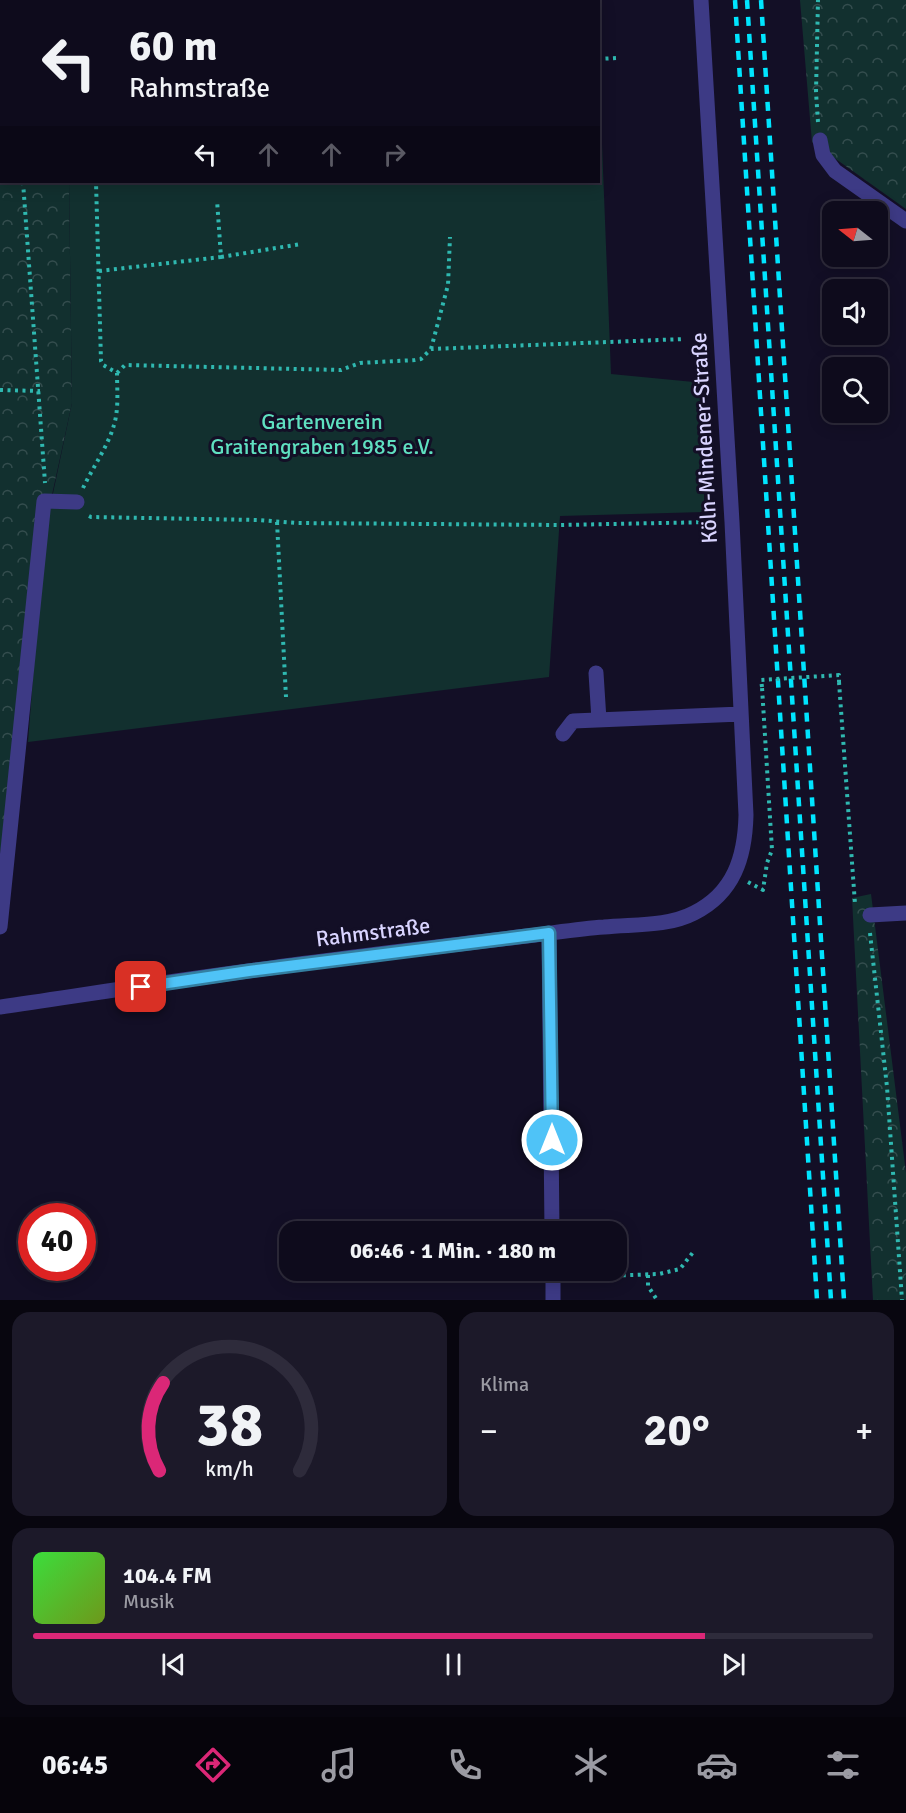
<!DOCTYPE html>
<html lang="de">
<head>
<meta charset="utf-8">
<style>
	body { margin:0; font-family:Signika,sans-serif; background:#1c1929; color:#f1f3f6; height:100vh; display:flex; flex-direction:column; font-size:22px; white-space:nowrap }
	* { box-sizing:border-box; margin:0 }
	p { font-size:20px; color:#9b9ba3 }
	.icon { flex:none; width:33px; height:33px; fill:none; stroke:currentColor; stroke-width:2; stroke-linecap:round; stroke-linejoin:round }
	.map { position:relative; height:1300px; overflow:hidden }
	.side { display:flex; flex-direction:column; gap:12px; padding:12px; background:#08060f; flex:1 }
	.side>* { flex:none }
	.hud { position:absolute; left:0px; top:0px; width:600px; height:183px; box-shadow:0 3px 15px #0003,0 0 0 2px #2e2b3b; background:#0e0b1c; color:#f1f3f6; overflow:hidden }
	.needle { width:39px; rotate:287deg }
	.controls { position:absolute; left:822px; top:201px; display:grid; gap:12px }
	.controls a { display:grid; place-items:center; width:66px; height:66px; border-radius:12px; background:#0e0b1c; box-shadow:0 3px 15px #0003,0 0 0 2px #2e2b3b; font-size:30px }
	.speed { position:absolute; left:18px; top:1203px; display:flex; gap:12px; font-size:30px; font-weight:700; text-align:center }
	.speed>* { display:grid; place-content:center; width:78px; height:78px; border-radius:50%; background:#0e0b1c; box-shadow:0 3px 15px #0003,0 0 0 2px #2e2b3b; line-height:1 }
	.speed .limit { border:9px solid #d22; background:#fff; color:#111 }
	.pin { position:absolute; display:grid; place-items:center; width:51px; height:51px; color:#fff; margin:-26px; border-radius:12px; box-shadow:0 3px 9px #0006 }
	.me { position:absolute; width:66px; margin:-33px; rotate:0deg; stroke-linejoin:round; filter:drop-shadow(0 0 4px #0008) }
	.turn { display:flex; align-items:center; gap:21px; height:126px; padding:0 30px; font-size:27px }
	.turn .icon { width:78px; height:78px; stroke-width:2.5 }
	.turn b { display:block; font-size:42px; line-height:51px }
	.lanes { display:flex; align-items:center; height:57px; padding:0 30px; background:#0003; justify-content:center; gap:30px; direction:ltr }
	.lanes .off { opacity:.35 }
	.big { font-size:45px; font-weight:700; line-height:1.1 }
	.side .card { flex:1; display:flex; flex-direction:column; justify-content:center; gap:9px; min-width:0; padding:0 21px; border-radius:18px; background:#1c1929 }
	.side .dial { align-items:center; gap:0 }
	.dial svg { height:156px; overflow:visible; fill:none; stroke:#2e2b3b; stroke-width:7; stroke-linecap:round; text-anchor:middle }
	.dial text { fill:#f1f3f6; stroke:none }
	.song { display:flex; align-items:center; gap:18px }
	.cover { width:72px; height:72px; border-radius:9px; background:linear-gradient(135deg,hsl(120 70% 55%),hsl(80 70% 35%)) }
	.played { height:6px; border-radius:3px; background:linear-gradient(90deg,#db2777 80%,#2e2b3b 80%) }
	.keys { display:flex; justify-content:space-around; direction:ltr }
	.heat { display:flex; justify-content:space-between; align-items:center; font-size:33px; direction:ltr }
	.side .tiles { flex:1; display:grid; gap:12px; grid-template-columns:1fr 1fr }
	.card:last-child { grid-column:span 2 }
	.trip { position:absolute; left:279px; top:1221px; width:348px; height:60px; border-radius:18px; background:#0e0b1c; box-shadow:0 3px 15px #0003,0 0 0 2px #2e2b3b; font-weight:700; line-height:60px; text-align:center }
	.dock { display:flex; height:96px; justify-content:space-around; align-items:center; background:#06040b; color:#9b9ba3 }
	.dock .icon { width:42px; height:42px }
	.dock .selected { color:#db2777 }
	.dock b { font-size:27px; color:#f1f3f6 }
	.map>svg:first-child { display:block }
</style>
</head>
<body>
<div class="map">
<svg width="906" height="1300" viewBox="0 0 906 1300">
	<defs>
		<pattern id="forest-crowns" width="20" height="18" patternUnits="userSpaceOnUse" patternTransform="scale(1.5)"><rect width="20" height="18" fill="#12302f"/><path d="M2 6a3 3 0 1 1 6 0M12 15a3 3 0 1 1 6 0" fill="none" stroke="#344d4e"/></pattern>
	</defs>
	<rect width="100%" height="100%" fill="#130f26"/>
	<!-- forest -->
	<path fill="url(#forest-crowns)" d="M0,0h66l-64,2v180h67l3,221 -29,133 -43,320z
		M800,0h106v209l-94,-67z
		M871,894l35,279v127h-33l-21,-402z"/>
	<!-- green -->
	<path fill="#12302f" d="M66,0h530v1l-530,1z
		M599,67l12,307 93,9v129l-144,4 -11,161 -521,65 16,-206 28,-133 -3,-221h529z"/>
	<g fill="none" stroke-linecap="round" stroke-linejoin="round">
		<!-- path -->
		<path stroke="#2fb8b0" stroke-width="4" stroke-dasharray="3 4.5" stroke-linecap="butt" d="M92,0v2
			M392,0v2
			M24,2v-2
			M598,59l18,-1
			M818,122l-2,-30 2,-92
			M23,182l22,301
			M221,257l80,-13
			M99,271l122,-14 -4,-57
			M431,349l17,-64 2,-48
			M117,373l8,-8 216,5 19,-7 55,-3 6,-1 10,-10 254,-10
			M0,390l40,1
			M83,488c10,-21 25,-42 31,-63 5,-17 3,-35 3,-52l-14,-8 -2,-4 -5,-179
			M89,516l2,1 167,3 38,3 264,2 154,-3
			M277,522l9,175
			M839,682l16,222
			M748,882l15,8 4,-27 5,-13 -10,-163
			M870,933l17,154 15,213
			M606,1232v-13
			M648,1275v11l9,14
			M593,1278l8,-2 58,-2 21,-5 14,-18"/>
		<!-- minor -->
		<path stroke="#3d3a85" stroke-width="15" d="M820,140l3,15 12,16 71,50
			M596,673l3,47
			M563,734l10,-13 168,-7
			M870,915l36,-2
			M0,927l44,-426 33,1
			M549,933l3,299
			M0,1007c82,-12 165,-25 248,-36 90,-13 180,-23 270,-34 29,-3 58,-8 86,-10 29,-3 63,0 90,-14 40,-20 51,-56 52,-98l-14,-293 -31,-522
			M553,1270v30"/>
		<!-- rail -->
		<path stroke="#00e5ff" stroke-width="4.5" stroke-dasharray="9 8" stroke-linecap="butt" d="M735,0l82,1300
			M747,0l84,1300
			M761,0l83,1300"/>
		<!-- path-bridge -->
		<path stroke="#2fb8b0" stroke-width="4" stroke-dasharray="3 4.5" stroke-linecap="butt" d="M762,687l-1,-7 78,-5v7"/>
	</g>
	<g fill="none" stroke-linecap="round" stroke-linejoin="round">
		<!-- route casing -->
		<g stroke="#337fa1" stroke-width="15">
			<path id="route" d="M141,987l108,-16 300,-38 3,207"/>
		</g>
		<!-- route -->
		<use href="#route" stroke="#4fc3f7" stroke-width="10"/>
	</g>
	<g text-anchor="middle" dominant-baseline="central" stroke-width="6" stroke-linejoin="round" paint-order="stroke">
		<!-- park labels -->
		<g font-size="22" fill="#5fe0c0" stroke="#130f26">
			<text x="322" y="421">Gartenverein<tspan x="322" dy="25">Graitengraben 1985 e.V.</tspan></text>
		</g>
		<!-- street labels -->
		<g font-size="22" fill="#d9d4ff" stroke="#130f26">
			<text transform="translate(704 438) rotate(-93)">Köln-Mindener-Straße</text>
			<text transform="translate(373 932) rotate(-7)">Rahmstraße</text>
		</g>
	</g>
</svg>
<div class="controls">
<a><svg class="needle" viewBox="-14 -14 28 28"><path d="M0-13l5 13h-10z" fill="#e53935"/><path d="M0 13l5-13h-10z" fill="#9b9ba3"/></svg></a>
<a><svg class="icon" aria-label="sound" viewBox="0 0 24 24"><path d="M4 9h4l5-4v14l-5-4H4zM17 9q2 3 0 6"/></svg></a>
<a><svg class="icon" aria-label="search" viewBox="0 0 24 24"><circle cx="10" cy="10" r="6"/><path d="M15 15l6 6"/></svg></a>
</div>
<div class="speed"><div class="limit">40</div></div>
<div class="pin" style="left:141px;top:987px;background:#d93025"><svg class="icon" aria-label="arrive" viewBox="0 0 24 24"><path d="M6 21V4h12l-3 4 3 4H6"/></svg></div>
<svg class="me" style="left:552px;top:1140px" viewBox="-20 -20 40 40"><circle r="17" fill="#4fc3f7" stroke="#fff" stroke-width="3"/><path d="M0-11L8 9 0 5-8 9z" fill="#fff"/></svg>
<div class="trip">06:46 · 1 Min. · 180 m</div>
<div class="hud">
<div class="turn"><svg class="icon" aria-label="left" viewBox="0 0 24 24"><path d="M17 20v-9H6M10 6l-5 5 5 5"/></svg><div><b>60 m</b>Rahmstraße</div></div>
<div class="lanes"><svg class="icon" aria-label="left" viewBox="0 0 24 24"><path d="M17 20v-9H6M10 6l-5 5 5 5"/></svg><svg class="icon off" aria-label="ahead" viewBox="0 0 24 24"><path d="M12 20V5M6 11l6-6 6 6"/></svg><svg class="icon off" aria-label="ahead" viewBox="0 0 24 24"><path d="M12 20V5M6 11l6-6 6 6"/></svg><svg class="icon off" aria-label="right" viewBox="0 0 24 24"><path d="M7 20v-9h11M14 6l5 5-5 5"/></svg></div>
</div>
</div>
<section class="side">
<div class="tiles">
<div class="card dial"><svg viewBox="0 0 100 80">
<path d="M14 69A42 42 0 1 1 86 69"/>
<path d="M14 69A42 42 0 0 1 16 24" stroke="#db2777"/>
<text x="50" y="56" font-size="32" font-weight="700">38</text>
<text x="50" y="72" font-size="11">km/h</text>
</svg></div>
<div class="card"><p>Klima</p>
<div class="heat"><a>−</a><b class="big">20°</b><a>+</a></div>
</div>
<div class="card">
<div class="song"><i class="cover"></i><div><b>104.4 FM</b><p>Musik</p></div></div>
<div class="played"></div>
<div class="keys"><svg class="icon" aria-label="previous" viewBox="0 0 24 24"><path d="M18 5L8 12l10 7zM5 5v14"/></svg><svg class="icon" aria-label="pause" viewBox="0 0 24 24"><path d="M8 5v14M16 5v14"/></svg><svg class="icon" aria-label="next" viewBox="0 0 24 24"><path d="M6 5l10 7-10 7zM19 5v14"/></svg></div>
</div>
</div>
</section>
<nav class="dock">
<b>06:45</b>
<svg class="icon selected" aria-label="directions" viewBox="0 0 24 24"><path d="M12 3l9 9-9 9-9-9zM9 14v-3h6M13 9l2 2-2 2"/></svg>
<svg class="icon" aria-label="music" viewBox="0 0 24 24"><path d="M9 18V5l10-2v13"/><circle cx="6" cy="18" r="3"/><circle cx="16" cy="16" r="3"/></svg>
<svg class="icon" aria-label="phone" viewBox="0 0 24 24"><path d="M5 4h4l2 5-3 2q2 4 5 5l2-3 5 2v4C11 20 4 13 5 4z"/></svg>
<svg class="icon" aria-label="climate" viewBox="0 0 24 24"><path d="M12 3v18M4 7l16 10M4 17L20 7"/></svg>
<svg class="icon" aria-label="car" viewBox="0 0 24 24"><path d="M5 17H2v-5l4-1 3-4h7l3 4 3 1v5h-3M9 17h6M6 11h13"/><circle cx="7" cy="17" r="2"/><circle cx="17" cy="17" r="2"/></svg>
<svg class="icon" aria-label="filters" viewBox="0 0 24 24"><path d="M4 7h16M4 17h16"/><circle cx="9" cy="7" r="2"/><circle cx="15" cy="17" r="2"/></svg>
</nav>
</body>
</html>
